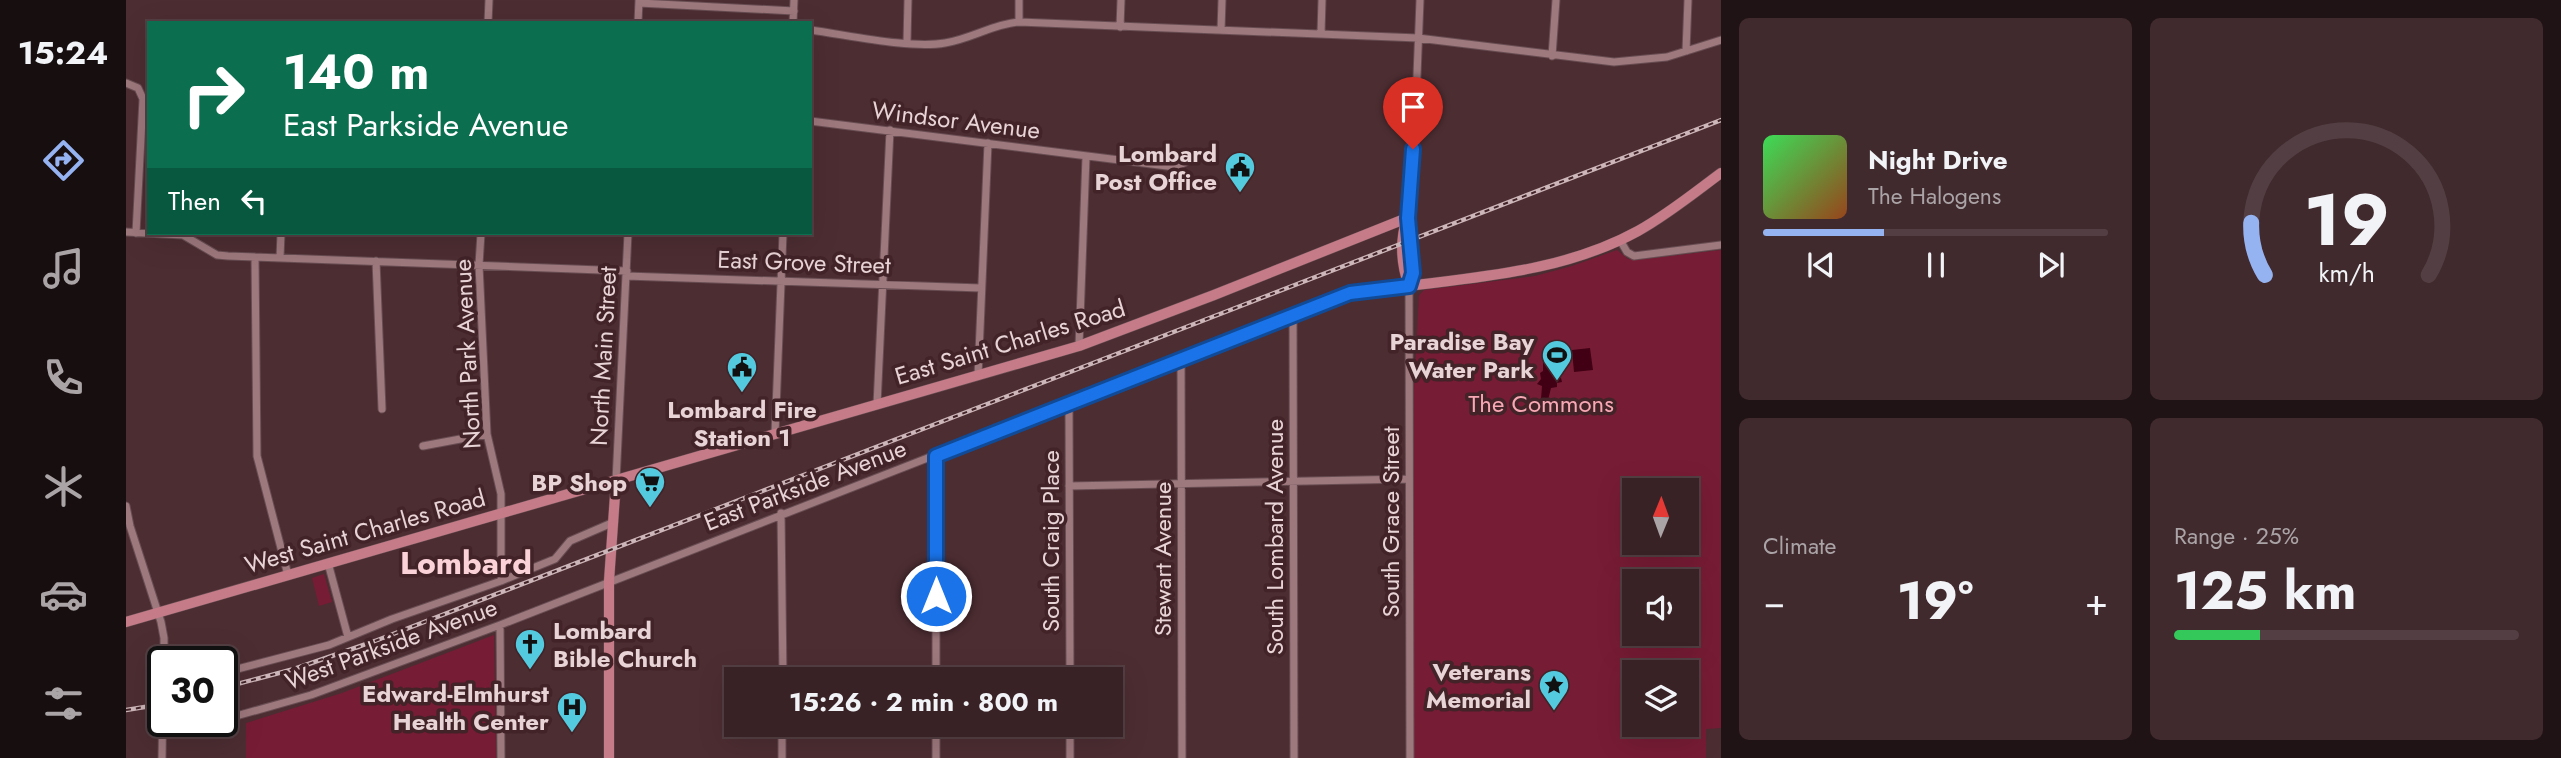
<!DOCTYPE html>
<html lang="en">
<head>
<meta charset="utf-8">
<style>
	body { margin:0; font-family:Jost,sans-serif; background:#402a2e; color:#f1f3f6; height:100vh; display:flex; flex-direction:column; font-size:26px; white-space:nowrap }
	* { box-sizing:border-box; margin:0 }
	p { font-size:23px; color:#aba4a7 }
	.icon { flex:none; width:38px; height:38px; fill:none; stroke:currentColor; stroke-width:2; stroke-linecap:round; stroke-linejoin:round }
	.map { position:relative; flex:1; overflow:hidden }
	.sheet { display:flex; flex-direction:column; gap:18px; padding:18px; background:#1f1315; width:840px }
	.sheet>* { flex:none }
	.guide { position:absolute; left:21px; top:21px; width:665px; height:214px; border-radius:0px; box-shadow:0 7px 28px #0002,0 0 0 2px #533f43; background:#0b6e4f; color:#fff; overflow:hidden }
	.needle { width:46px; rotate:1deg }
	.tools { position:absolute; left:1496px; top:478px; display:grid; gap:14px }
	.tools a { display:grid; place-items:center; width:77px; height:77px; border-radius:0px; background:#392226; box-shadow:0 7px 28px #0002,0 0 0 2px #533f43; font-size:35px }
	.speed { position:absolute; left:21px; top:646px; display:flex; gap:14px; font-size:35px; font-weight:700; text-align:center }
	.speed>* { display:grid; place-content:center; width:91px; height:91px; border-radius:50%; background:#392226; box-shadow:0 7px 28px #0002,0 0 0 2px #533f43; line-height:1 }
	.speed .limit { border:4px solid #111; border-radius:10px; background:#fff; color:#111 }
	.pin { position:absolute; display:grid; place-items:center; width:60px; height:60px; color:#fff; margin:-72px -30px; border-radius:50% 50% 50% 0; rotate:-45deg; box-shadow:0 0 7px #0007 }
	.pin .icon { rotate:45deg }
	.me { position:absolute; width:77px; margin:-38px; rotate:0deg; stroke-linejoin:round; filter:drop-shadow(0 0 5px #0008) }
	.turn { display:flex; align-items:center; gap:24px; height:147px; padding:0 21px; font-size:32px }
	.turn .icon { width:91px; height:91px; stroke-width:2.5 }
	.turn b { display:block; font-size:49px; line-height:60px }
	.then { display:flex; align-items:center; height:66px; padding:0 21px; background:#0003; gap:14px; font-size:26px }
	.big { font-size:52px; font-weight:700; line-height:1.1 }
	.sheet .card { flex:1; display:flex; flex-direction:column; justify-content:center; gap:10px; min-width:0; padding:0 24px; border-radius:10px; background:#402a2e }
	.sheet .dial { align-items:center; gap:0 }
	.dial svg { height:182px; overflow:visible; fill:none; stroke:#533f43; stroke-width:7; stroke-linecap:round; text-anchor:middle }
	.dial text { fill:#f1f3f6; stroke:none }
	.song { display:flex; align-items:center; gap:21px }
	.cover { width:84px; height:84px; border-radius:10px; background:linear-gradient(135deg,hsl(130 70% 55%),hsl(20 70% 35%)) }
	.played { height:7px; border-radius:4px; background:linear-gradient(90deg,#95b2f1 35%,#533f43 35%) }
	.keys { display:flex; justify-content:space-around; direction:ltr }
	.heat { display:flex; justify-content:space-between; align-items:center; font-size:38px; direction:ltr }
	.charge { height:10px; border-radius:5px; background:linear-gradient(90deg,#34c759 25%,#533f43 0) }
	.sheet .tiles { flex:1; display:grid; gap:18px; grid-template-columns:repeat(2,1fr) }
	.trip { position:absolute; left:598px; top:667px; width:399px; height:70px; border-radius:0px; background:#392226; box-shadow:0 7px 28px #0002,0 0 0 2px #533f43; font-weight:700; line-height:70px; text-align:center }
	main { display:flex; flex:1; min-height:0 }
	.dock { display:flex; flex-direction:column; width:126px; justify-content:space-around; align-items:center; background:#170e0f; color:#aba4a7 }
	.dock .icon { width:49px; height:49px }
	.dock .active { color:#95b2f1 }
	.dock b { font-size:32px; color:#f1f3f6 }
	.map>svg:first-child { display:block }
</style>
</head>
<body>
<main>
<nav class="dock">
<b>15:24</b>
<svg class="icon active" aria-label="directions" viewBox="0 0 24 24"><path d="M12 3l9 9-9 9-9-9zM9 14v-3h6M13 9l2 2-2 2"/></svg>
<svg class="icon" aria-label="music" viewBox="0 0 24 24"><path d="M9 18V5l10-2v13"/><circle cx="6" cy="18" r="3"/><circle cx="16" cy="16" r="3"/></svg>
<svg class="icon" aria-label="phone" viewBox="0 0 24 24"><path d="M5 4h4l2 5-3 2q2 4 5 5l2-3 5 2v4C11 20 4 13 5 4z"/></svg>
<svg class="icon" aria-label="climate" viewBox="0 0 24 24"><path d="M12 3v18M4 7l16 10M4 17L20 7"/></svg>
<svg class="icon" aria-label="car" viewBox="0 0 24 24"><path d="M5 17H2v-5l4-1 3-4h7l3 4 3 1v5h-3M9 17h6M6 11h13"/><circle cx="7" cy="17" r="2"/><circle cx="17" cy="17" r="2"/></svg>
<svg class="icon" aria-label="filters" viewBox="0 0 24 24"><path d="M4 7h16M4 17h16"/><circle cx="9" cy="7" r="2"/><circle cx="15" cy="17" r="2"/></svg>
</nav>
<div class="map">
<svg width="1595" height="758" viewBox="0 0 1595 758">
	<rect width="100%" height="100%" fill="#4c2d32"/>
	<!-- green -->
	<path fill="#771c35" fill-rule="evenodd" d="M1491,250l11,9 8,1 85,-10v478l-15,1v29h-292v-369l5,-94 5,-5 111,-14 37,-10zM1508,490h53v52h-53zM1508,581h53v53h-53zM1508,672h53v52h-53z
		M198,574l8,28 -13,4 -7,-28z
		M368,635l2,123h-250v-35l96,-30z"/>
	<!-- water -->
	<path fill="#420015" d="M1464,348l3,22 -19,2 -2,-22z
		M1432,358l-1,19 4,1 1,4 -5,1v4l-6,1 -3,12 -7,-1 1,-13 -5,-2 4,-5 -1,-6 3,-2v-11z"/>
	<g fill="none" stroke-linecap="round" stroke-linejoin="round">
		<!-- minor casing -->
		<g stroke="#674d52" stroke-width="9">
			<path id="minor" d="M513,3l155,8
				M893,22v-22
				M362,23l1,-23
				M512,23l1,-23
				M667,23l1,-23
				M994,27l1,-27
				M684,30c38,5 100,19 135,13 26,-4 48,-19 74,-21l399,16 196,24 53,-5 54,-17
				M1095,30l1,-30
				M1195,33l1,-33
				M781,42l1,-42
				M1560,51l2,-51
				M1426,56l4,-56
				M0,83l12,5 5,11 -7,134
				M684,121l365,46 11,-5
				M1281,218l8,-92 5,-126
				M0,232l57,3 34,20 11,1 399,15
				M355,233l-2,32 8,169 14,60v87
				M1494,240l7,12 7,4 87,-11
				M129,257l2,199 31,119
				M154,258l1,-25
				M250,261l6,148
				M500,276l355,12
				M1167,315l1,443
				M953,346l7,-189
				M1055,360l1,398
				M852,376l10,-233
				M940,403l3,8 1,268
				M751,405l13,-275
				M649,434l8,-201
				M297,446l64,-12
				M810,456v223
				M490,481l12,-248
				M943,486l340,-7
				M0,506l4,20 31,96 3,16v24
				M655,513l2,166
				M202,563l20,74
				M374,625l1,133
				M96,673l107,-28 63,-26 109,-38 54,-22 15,-18 44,-19
				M657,678l153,-2
				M96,720l89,-25 189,-70 850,-332 59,-7 1,472
				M810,724v34
				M944,724v34
				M36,734l56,-13
				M36,758l1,-62
				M656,758v-34"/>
		</g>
		<!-- major casing -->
		<g stroke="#674d52" stroke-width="11">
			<path id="major" d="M1281,218c-7,22 -6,46 2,68
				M1282,222l5,51 -4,13
				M1283,286c78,-10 158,-16 229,-55 29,-16 56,-38 83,-58
				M0,622l953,-276 135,-51 193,-77
				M483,758v-177l7,-100"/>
		</g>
		<!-- minor -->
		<use href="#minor" stroke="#9d787d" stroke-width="7"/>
		<!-- major -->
		<use href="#major" stroke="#c57c88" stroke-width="10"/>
		<!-- rail casing -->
		<g stroke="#cdb6b9" stroke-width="4.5">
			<path id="rail" d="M96,688l72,-19 81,-28 1346,-521
				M0,710l37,-6"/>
		</g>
		<!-- rail -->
		<use href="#rail" stroke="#412328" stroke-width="2" stroke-dasharray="5" stroke-linecap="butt"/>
	</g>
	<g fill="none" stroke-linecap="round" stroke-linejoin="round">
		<!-- route casing -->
		<g stroke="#114b97" stroke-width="18">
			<path id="route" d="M810,596v-140l414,-163 59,-7 4,-13 -5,-55 5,-69"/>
		</g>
		<!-- route -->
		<use href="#route" stroke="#1a73e8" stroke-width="12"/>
	</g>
	<!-- icons -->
	<defs>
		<g id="civic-pin" transform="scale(1.575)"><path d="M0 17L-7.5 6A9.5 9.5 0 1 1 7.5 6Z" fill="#54cade" stroke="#412328"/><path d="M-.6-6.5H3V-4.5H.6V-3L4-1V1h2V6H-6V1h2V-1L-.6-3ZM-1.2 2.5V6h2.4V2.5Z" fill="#111"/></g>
		<g id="stadium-pin" transform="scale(1.575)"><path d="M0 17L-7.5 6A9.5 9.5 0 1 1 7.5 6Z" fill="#54cade" stroke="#412328"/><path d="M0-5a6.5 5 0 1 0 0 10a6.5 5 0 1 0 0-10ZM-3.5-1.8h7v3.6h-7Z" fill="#111"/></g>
		<g id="supermarket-pin" transform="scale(1.575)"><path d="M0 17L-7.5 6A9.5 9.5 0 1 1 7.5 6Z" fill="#54cade" stroke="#412328"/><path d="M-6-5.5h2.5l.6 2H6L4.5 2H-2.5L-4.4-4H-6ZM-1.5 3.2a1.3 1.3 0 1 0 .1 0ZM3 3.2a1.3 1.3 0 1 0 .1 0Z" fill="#111"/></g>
		<g id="church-pin" transform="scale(1.575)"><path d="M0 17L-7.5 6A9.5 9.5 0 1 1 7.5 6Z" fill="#54cade" stroke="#412328"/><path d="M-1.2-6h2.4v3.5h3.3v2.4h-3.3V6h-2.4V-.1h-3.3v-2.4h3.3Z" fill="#111"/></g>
		<g id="sight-pin" transform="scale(1.575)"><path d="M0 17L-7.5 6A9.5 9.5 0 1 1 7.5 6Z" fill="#54cade" stroke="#412328"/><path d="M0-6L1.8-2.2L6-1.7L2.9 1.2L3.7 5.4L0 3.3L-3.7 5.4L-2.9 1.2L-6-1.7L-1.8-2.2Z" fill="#111"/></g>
		<g id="hospital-pin" transform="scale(1.575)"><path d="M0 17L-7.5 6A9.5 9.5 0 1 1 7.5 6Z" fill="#54cade" stroke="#412328"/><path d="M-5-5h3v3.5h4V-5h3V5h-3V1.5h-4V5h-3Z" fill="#111"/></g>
	</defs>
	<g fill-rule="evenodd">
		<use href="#civic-pin" x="1114" y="167"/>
		<use href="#stadium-pin" x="1431" y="355"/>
		<use href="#civic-pin" x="616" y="367"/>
		<use href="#supermarket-pin" x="524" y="482"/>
		<use href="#church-pin" x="404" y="644"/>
		<use href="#sight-pin" x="1428" y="685"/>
		<use href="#hospital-pin" x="446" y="707"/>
	</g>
	<g text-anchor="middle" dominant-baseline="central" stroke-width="7" stroke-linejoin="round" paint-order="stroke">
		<!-- street labels -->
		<g font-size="24" fill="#e8d3d6" stroke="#412328">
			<text transform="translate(830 120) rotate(7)">Windsor Avenue</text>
			<text transform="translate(678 262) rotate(2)">East Grove Street</text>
			<text transform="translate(884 342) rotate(-17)">East Saint Charles Road</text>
			<text transform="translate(341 354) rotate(-93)">North Park Avenue</text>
			<text transform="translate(477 356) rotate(-87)">North Main Street</text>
			<text transform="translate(679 485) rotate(-21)">East Parkside Avenue</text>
			<text transform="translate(1264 522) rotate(-90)">South Grace Street</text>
			<text transform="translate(239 531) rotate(-16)">West Saint Charles Road</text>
			<text transform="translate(1148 537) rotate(-90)">South Lombard Avenue</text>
			<text transform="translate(924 541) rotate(-90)">South Craig Place</text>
			<text transform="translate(1036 559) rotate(-90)">Stewart Avenue</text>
			<text transform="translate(265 644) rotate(-20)">West Parkside Avenue</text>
		</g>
		<!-- poi labels -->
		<g font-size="24" font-weight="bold" fill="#e8d3d6" stroke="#412328" text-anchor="end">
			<text x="1091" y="153">Lombard<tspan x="1091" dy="28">Post Office</tspan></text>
			<text x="1408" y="341">Paradise Bay<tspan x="1408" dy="28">Water Park</tspan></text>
			<text x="616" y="409" text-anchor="middle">Lombard Fire<tspan x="616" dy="28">Station 1</tspan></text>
			<text x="501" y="482">BP Shop</text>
			<text x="427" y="630" text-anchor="start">Lombard<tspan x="427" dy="28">Bible Church</tspan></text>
			<text x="1405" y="671">Veterans<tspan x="1405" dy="28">Memorial</tspan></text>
			<text x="423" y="693">Edward-Elmhurst<tspan x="423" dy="28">Health Center</tspan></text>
		</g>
		<!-- park labels -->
		<g font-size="24" fill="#f7a8b4" stroke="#412328">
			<text x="1415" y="403">The Commons</text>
		</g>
		<!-- district labels -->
		<g font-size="32" font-weight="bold" fill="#fbd2d7" stroke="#412328">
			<text x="340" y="563">Lombard</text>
		</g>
	</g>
</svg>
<div class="tools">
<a><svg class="needle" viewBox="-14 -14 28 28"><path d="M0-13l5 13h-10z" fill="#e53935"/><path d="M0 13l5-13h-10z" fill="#aba4a7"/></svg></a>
<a><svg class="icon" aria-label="sound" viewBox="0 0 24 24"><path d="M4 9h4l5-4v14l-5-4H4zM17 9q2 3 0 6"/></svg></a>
<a><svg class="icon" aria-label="layers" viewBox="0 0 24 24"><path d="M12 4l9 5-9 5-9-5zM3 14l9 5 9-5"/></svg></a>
</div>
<div class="speed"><div class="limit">30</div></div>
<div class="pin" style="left:1287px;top:149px;background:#d93025"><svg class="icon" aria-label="arrive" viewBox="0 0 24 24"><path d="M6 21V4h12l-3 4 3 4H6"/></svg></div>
<svg class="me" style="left:810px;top:596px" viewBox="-20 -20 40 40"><circle r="17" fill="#1a73e8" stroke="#fff" stroke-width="3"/><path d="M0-11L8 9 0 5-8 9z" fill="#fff"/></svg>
<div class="trip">15:26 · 2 min · 800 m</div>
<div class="guide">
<div class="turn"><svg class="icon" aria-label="right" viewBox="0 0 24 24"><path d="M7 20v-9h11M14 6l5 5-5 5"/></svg><div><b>140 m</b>East Parkside Avenue</div></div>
<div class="then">Then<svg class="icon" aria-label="left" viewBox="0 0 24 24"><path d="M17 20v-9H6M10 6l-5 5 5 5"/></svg></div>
</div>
</div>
<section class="sheet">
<div class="tiles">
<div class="card">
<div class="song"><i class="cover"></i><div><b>Night Drive</b><p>The Halogens</p></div></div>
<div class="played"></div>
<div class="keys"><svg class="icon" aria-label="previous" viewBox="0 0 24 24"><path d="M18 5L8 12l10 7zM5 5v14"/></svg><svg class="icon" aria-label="pause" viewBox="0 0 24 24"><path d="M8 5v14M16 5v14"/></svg><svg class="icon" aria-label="next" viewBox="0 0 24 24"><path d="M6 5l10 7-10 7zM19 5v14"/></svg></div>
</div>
<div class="card dial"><svg viewBox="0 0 100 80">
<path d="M14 69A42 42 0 1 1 86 69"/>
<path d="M14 69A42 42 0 0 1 8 46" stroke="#95b2f1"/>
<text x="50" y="56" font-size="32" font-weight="700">19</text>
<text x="50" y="72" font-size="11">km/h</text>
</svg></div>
<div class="card"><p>Climate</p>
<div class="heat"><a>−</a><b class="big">19°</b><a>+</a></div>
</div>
<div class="card"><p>Range · 25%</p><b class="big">125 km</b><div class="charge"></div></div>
</div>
</section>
</main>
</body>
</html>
